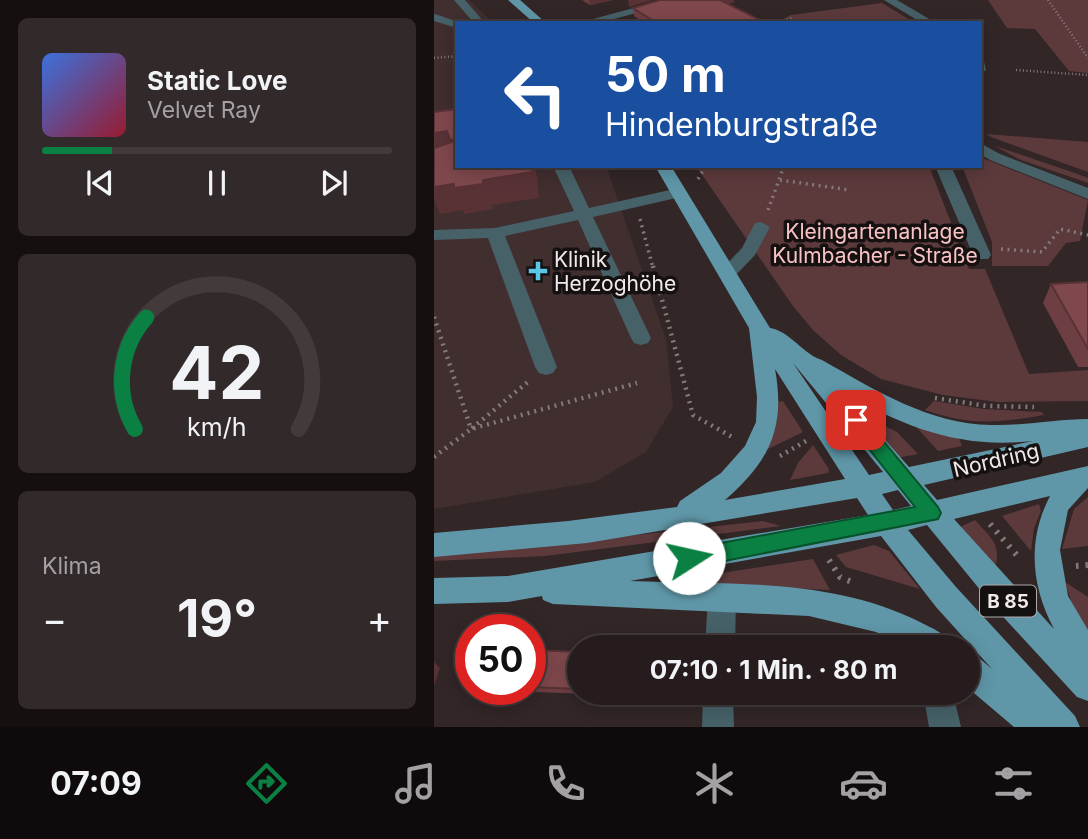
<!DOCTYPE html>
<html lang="de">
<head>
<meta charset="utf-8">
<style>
	body { margin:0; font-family:Inter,sans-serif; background:#32292a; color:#f1f3f6; height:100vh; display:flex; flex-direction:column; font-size:26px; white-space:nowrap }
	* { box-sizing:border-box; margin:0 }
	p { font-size:23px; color:#a4a1a4 }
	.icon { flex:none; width:38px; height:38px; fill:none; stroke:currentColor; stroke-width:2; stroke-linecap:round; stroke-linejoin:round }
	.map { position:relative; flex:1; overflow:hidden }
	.side { display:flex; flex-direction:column; gap:18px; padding:18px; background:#150f10; width:434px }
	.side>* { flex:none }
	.top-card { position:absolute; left:21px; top:21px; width:527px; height:147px; border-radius:0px; box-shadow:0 4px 18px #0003,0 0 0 2px #423a3b; background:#1a4fa0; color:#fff; overflow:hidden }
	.speed { position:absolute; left:21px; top:614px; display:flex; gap:14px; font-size:35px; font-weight:700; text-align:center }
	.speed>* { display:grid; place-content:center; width:91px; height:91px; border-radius:50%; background:#261c1d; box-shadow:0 4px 18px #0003,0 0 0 2px #423a3b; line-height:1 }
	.speed .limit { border:10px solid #d22; background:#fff; color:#111 }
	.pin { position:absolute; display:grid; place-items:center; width:60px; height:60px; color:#fff; margin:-30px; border-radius:14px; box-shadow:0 4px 10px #0006 }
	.me { position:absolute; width:77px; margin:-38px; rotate:80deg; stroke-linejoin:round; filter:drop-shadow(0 0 5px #0008) }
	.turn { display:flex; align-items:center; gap:24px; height:147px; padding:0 35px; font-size:32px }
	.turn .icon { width:91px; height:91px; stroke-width:2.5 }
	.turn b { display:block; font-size:49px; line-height:60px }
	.big { font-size:52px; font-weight:700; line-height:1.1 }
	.side .widget { flex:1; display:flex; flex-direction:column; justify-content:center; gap:10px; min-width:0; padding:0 24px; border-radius:10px; background:#32292a }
	.side .dial { align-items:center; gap:0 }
	.dial svg { height:182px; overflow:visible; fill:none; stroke:#423a3b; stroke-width:7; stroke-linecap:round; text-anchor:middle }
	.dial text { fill:#f1f3f6; stroke:none }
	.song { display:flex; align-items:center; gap:21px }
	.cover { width:84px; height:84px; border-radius:10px; background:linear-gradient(135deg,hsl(220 70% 55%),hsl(350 70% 35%)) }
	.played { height:7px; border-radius:4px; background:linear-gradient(90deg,#0b8043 20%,#423a3b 20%) }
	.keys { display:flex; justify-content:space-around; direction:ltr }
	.heat { display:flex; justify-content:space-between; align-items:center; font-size:38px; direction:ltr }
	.trip { position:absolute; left:133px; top:635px; width:413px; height:70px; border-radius:35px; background:#261c1d; box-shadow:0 4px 18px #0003,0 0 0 2px #423a3b; font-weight:700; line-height:70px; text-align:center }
	.menu { display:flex; height:112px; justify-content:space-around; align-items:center; background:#0f0b0c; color:#a4a1a4 }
	.menu .icon { width:49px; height:49px }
	.menu .current { color:#0b8043 }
	.menu b { font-size:32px; color:#f1f3f6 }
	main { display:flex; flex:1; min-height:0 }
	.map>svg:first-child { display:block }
</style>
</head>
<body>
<main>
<section class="side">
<div class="widget">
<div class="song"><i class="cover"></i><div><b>Static Love</b><p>Velvet Ray</p></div></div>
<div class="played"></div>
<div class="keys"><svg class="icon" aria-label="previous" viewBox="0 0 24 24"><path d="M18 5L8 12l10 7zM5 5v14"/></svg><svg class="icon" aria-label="pause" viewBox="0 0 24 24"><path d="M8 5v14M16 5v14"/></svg><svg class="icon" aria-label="next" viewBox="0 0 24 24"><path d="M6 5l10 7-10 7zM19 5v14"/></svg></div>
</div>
<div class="widget dial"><svg viewBox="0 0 100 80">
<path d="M14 69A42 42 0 1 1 86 69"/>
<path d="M14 69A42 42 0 0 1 19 20" stroke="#0b8043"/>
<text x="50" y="56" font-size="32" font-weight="700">42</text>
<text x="50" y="72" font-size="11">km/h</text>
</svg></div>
<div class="widget"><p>Klima</p>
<div class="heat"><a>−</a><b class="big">19°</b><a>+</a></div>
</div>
</section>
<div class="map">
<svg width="654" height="727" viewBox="0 0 654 727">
	<rect width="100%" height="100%" fill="#322627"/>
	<!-- built -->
	<path fill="#412e2f" d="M0,0h35l25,23h-37v143h149l60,173 7,68 -27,45 -51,30 -161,27z"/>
	<!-- green -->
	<path fill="#5c3a3c" d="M554,0h100v73l-19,-2 -34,-42 -28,-1z
		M448,3l33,20h-140l16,-8z
		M553,134l101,8v30l-97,-35z
		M561,146l80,27 13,5v5l-67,-23z
		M546,157l108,43 -8,41 -14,2 -18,23h-56v-24l-30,-76h18z
		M262,166h233l40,103h16l44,105 59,-4v31l-90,1 -55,-7 -62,-16 -40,-24 -28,-25 -20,-24z
		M349,401l20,31 -37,18 10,-26 2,-22z
		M500,401l50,8 58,3 2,3c-47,8 -73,11 -119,-5z
		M477,421l48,17 3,8 -24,5z
		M443,422l20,10 21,22 -21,4 -27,-34z
		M379,445l16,24 -1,4 -38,7 8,-17z
		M654,497v49l-26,3 12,-40z
		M605,504l2,7 -7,17 -3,23 -29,-35z
		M541,520c16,18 29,26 18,52l-31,-38v-8z
		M329,521l18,5 -236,30 -111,5v-8l85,-5z
		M440,545l15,6 31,38 -74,-22 -10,-12z
		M379,559l17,31 -126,-6 -3,-8z
		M631,582l23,15v40l-12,-20z"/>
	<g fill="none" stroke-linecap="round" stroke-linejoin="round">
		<!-- path-far3 -->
		<path stroke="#847a7b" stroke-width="2.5" stroke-dasharray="1 2.5" stroke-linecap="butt" d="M614,0l40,58
			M347,23l12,-6
			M0,58l23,-2
			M582,70l72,5"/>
		<!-- path-far2 -->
		<path stroke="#847a7b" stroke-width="3.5" stroke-dasharray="2 4.5" stroke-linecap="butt" d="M264,179l8,-13
			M346,180l70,10
			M334,210l16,-44
			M206,219l13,49
			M567,249l41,3 18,-23 28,6"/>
		<!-- path-far1 -->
		<path stroke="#847a7b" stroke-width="4.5" stroke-dasharray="2 5" stroke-linecap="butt" d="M219,266l40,149 41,23
			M0,317l37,112 58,-48
			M501,398l52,8 47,1
			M346,456l26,-15
			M0,457l37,-28 166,-46"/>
		<!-- path -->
		<path stroke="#847a7b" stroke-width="6" stroke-dasharray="2.5 7" stroke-linecap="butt" d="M556,524l31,36
			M395,560l11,17 12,5
			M642,566l12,-1"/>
		<!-- minor -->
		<path fill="#476169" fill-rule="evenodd" d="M20,0h11l20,23h-11z
			M450,0h13l39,23h-14z
			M222,2l5,3 -1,2 -62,16h-20z
			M0,14l4,1 23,8h-4v5l-23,-7z
			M546,61l4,1 2,8 -6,4z
			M546,143l20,11 88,34v11l-98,-39 -10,-6z
			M119,166h16l20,42 90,-20 8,5 -2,3 -92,21 58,121 -3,5 -7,2 -7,-2 -3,-5 -53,-118 -73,16 52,131 -4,6 -7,2 -7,-2 -4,-6 -47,-129 -54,2v-10l61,-2 79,-17z
			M501,166h16l40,89 -3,4h-12l-3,-4z
			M327,222l9,5 -15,28 -21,22h-14l-2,-4 24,-25 13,-25z
			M288,583l10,4 4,10 -1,51h-30l3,-51 4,-10z
			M269,693h30l1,34h-32z
			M489,693h30l8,34h-32z"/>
		<!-- major -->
		<path fill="#5f97a8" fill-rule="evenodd" d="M74,0h12l26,23h-12z
			M221,166h16l99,162c20,3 34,27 52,32 53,30 107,64 169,65 33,1 65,-6 97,-6v28l-164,38 13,15 151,-34v22l-20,22 -8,40 8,46 20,34v71l-11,-4 -82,-89 -68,-83 -19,5 48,57 119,129 5,11h-66l-46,-39v-34l11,4 13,11 -56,-62 -55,-71 -251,45c97,4 201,-4 290,41 13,7 27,11 32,26h-42l-34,-16 -67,-16 -256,-12 -10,-4 -1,-4 -34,6 -74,2v-26l74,-2 360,-61 -11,-17 -270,45 -153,14v-24l134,-12 109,-14 3,-6 41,-28 24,-27 11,-24 1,-25 -8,-69zM359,363l90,109 -14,3zM341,369l70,110 -120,21c44,-38 61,-72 50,-131zM409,392c63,36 117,57 190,49l-124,26zM464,490l13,16 -18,4 -11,-16zM616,496c-23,44 -19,90 4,133l-100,-110z"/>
	</g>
	<!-- wall -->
	<path fill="#6d3e42" d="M148,0h31l-23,5z
		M222,0h78v2l-7,2 39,19h-122l-10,-7 -1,-8 26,-7z
		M654,282v85h-10l-35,-64 8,-19z
		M96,650l49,2v41h65l-1,3 -162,-6h49z
		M37,652v37h-5l-5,-5z"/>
	<!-- shaded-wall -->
	<path fill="#593236" d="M155,0h24l-23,5z
		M194,0h25l-24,7z
		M282,0h18v2l-17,5z
		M13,131l9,24 -22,4v-26z
		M97,166h3l3,10 2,22 -47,7 1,4 -29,5 -1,-4 -23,4 -6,-14v-13l49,-7z
		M0,662l6,6 -6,17z"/>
	<!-- building -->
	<path fill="#7f484d" stroke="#593236" stroke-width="2" d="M226,0h60l46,23h-109l-24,-15z
		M23,109v57h74l1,6 -49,8v4l-29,4v-4l-20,3v-39l21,-7 -5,-2 -3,-8 -13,2v-21z
		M654,282v67l-37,-65z
		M96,650l49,2v37l-49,-2z
		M37,652v32h-10z"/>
	<!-- route -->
	<path fill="#0b8043" stroke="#07532c" stroke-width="2" d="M422,413l6,2 76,92 3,6 -3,6 -249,49 -7,-3 -3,-7 3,-6 7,-3 226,-42 -65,-82 -3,-5 3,-5z"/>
	<!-- markers -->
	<path fill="#5bc7e7" stroke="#161111" stroke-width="2.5" d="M100.5 260.5h7v7h7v7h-7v7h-7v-7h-7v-7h7z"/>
	<g text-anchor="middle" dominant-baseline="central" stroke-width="7" stroke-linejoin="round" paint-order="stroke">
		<!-- shield labels -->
		<rect fill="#161111" stroke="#b0a9a9" stroke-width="2" x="546" y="585.5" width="56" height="31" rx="5"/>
		<g font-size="19" font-weight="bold" fill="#f2eaea">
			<text x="574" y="601">B 85</text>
		</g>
		<!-- park labels -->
		<g font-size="21" fill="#f9c2c5" stroke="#161111">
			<text x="441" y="231">Kleingartenanlage<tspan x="441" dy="24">Kulmbacher - Straße</tspan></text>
		</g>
		<!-- poi labels -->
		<g font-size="21" fill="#f2eaea" stroke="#161111" text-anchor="start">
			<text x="120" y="259">Klinik<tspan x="120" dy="24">Herzoghöhe</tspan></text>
		</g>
		<!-- street labels -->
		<g font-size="21" fill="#f2eaea" stroke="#161111">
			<text transform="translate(562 460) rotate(-13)">Nordring</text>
		</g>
	</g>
</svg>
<div class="speed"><div class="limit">50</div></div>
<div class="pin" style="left:422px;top:420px;background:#d93025"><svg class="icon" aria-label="arrive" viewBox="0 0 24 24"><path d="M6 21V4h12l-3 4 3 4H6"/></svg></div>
<svg class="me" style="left:255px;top:558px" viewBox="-20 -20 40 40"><circle r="19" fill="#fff"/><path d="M0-13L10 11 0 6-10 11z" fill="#0b8043"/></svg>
<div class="trip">07:10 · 1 Min. · 80 m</div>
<div class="top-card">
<div class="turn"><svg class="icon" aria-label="left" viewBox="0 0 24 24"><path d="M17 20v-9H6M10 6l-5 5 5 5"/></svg><div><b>50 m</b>Hindenburgstraße</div></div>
</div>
</div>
</main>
<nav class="menu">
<b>07:09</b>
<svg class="icon current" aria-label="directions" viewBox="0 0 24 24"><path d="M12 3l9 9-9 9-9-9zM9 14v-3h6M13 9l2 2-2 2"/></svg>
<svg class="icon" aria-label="music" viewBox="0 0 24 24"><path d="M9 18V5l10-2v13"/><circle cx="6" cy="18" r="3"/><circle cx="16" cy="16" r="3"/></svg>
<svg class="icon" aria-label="phone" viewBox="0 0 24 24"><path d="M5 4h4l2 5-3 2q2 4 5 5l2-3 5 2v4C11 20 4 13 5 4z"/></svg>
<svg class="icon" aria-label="climate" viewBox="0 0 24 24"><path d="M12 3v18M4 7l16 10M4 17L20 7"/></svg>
<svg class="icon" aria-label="car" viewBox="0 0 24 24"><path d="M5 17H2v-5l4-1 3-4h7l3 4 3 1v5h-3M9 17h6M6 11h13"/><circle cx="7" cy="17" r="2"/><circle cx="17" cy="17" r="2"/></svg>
<svg class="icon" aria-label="filters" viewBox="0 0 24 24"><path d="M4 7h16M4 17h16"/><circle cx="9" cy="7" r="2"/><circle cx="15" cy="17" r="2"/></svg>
</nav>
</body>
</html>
